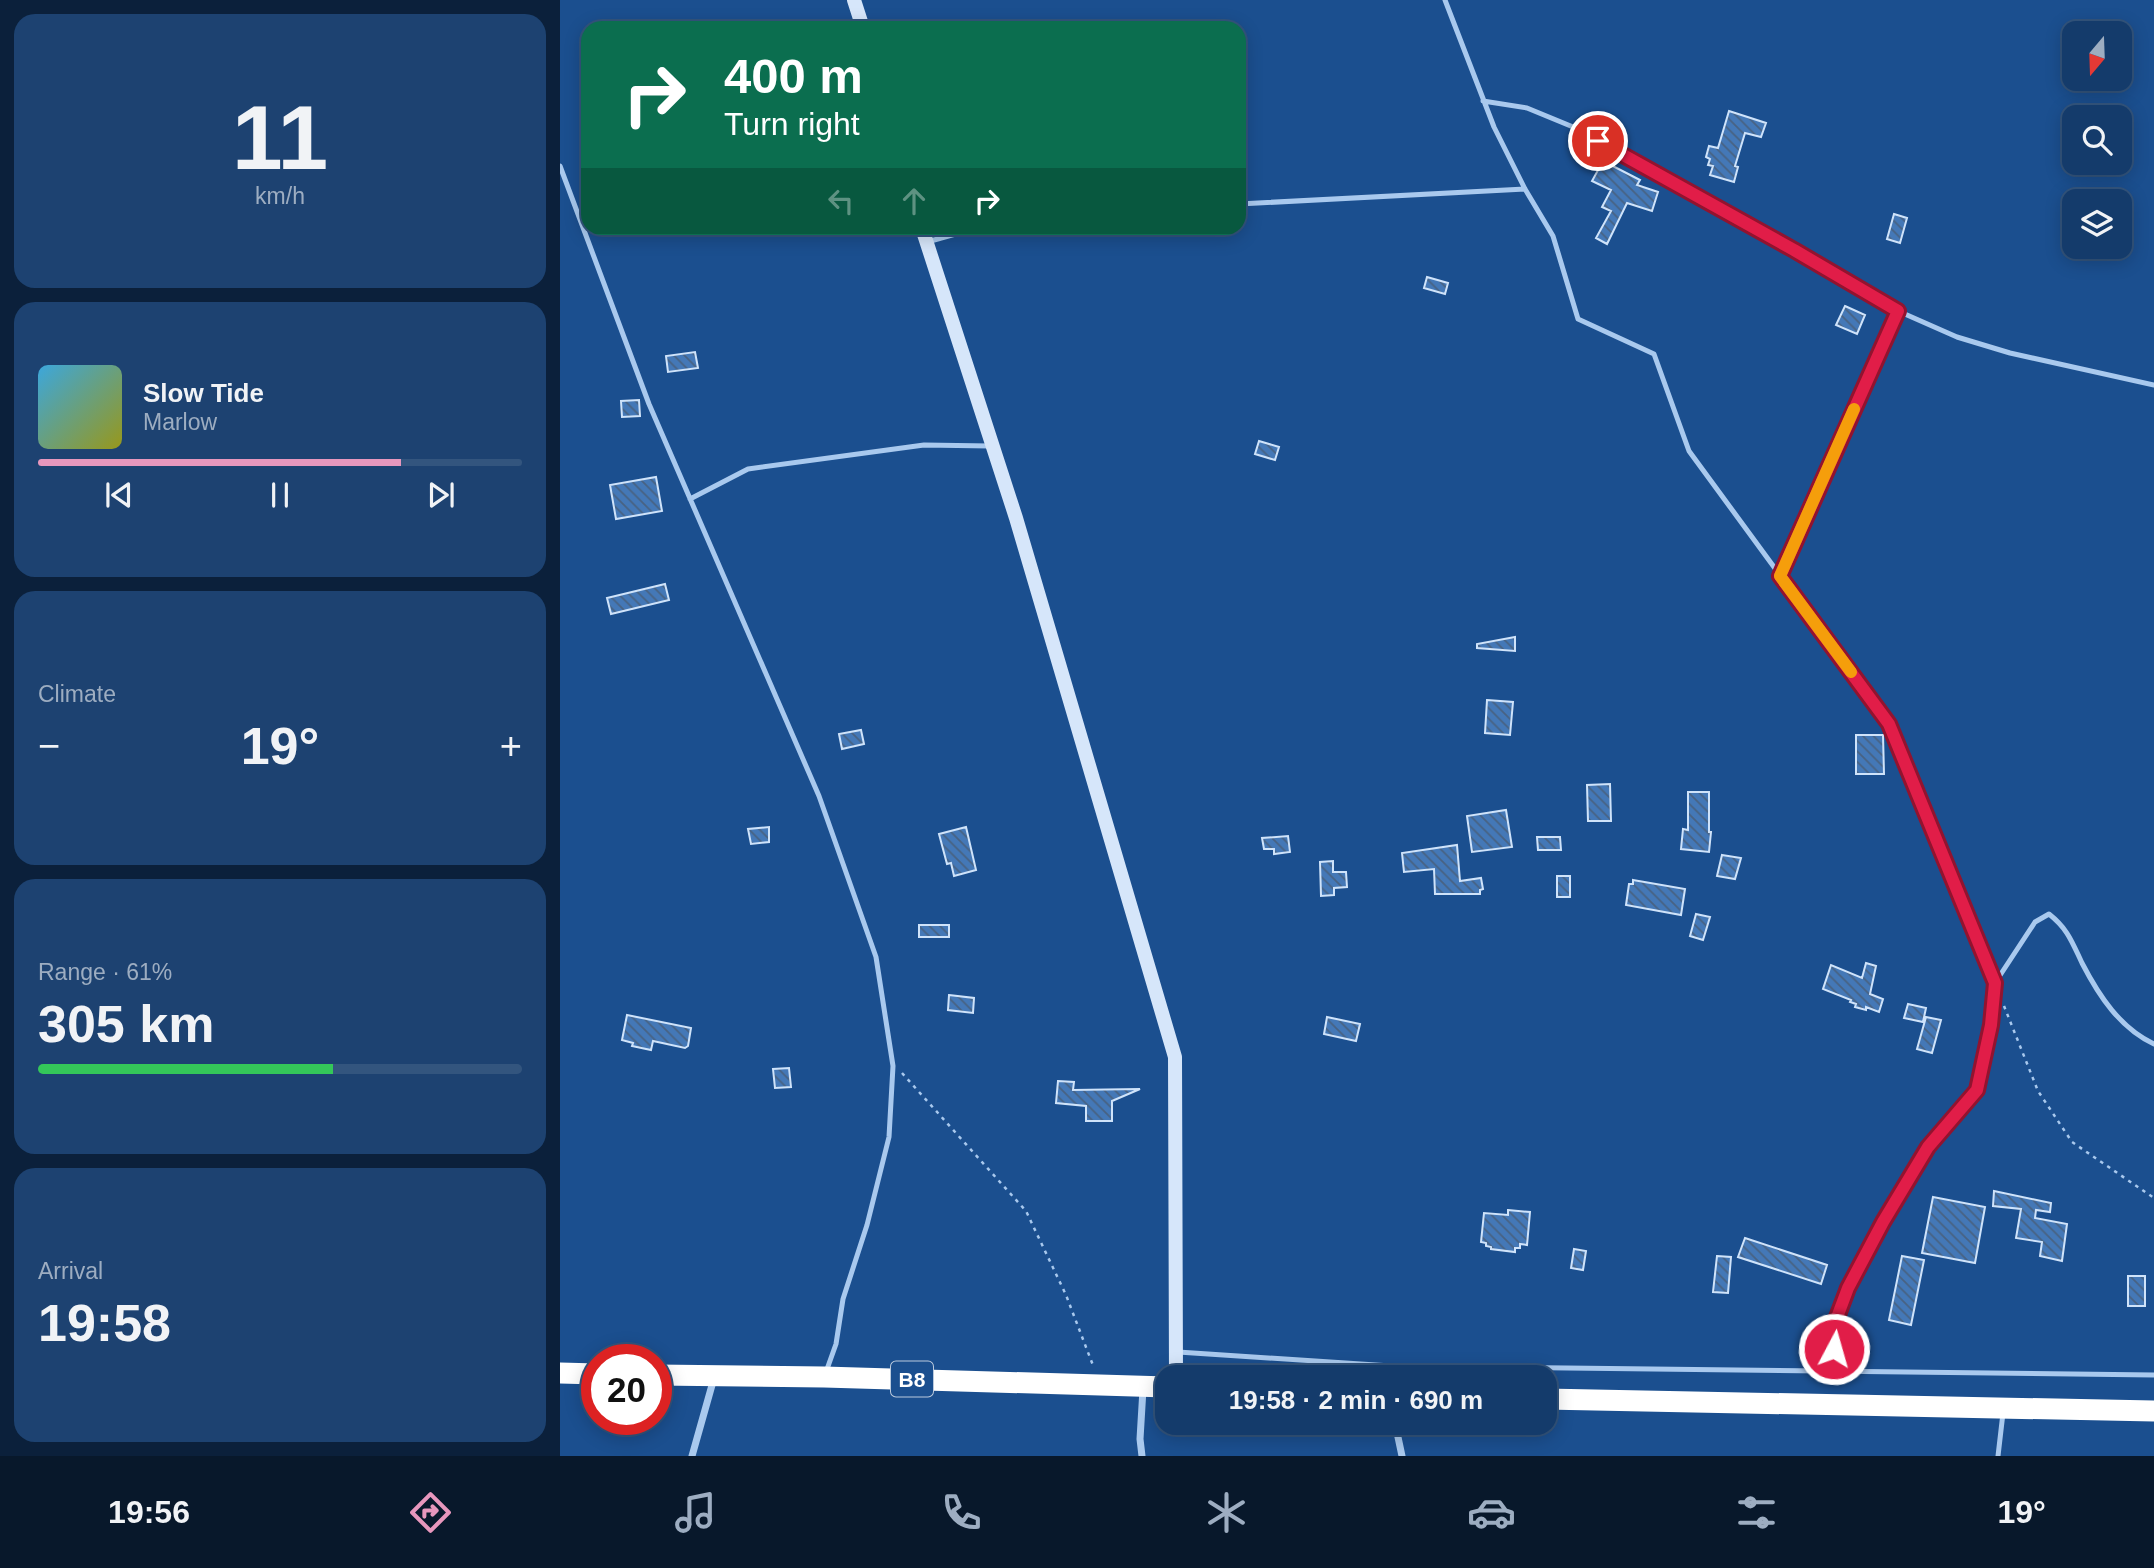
<!DOCTYPE html>
<html lang="en">
<head>
<meta charset="utf-8">
<style>
	body { margin:0; font-family:Helvetica,sans-serif; background:#1d4271; color:#f1f3f6; height:100vh; display:flex; flex-direction:column; font-size:26px; white-space:nowrap }
	* { box-sizing:border-box; margin:0 }
	p { font-size:23px; color:#9dadc1 }
	.icon { flex:none; width:38px; height:38px; fill:none; stroke:currentColor; stroke-width:2; stroke-linecap:round; stroke-linejoin:round }
	.map { position:relative; flex:1; overflow:hidden }
	.details { display:flex; flex-direction:column; gap:14px; padding:14px; background:#0b203b; width:560px }
	.details>* { flex:none }
	.banner { position:absolute; left:21px; top:21px; width:665px; height:214px; border-radius:21px; box-shadow:0 4px 18px #0003,0 0 0 2px #33557e; background:#0b6e4f; color:#fff; overflow:hidden }
	.needle { width:46px; rotate:199deg }
	.buttons { position:absolute; left:1502px; top:21px; display:grid; gap:14px }
	.buttons a { display:grid; place-items:center; width:70px; height:70px; border-radius:14px; background:#143b6b; box-shadow:0 4px 18px #0003,0 0 0 2px #33557e; font-size:35px }
	.speed { position:absolute; left:21px; top:1344px; display:flex; gap:14px; font-size:35px; font-weight:700; text-align:center }
	.speed>* { display:grid; place-content:center; width:91px; height:91px; border-radius:50%; background:#143b6b; box-shadow:0 4px 18px #0003,0 0 0 2px #33557e; line-height:1 }
	.speed .limit { border:10px solid #d22; background:#fff; color:#111 }
	.pin { position:absolute; display:grid; place-items:center; width:60px; height:60px; color:#fff; margin:-30px; border:4px solid #fff; border-radius:50%; box-shadow:0 2px 7px #0007 }
	.me { position:absolute; width:77px; margin:-38px; rotate:6deg; stroke-linejoin:round; filter:drop-shadow(0 0 5px #0008) }
	.turn { display:flex; align-items:center; gap:24px; height:147px; padding:0 28px; font-size:32px }
	.turn .icon { width:91px; height:91px; stroke-width:2.5 }
	.turn b { display:block; font-size:49px; line-height:60px }
	.lanes { display:flex; align-items:center; height:66px; padding:0 28px; background:#0003; justify-content:center; gap:35px; direction:ltr }
	.lanes .off { opacity:.35 }
	.big { font-size:52px; font-weight:600; line-height:1.1 }
	.details .tile { flex:1; display:flex; flex-direction:column; justify-content:center; gap:10px; min-width:0; padding:0 24px; border-radius:21px; background:#1d4271 }
	.details .dial { align-items:center; gap:0 }
	.dial b { font-size:91px; line-height:1 }
	.song { display:flex; align-items:center; gap:21px }
	.cover { width:84px; height:84px; border-radius:10px; background:linear-gradient(135deg,hsl(200 70% 55%),hsl(60 70% 35%)) }
	.played { height:7px; border-radius:4px; background:linear-gradient(90deg,#e797bd 75%,#33557e 75%) }
	.keys { display:flex; justify-content:space-around; direction:ltr }
	.heat { display:flex; justify-content:space-between; align-items:center; font-size:38px; direction:ltr }
	.charge { height:10px; border-radius:5px; background:linear-gradient(90deg,#34c759 61%,#33557e 0) }
	.trip { position:absolute; left:595px; top:1365px; width:402px; height:70px; border-radius:21px; background:#143b6b; box-shadow:0 4px 18px #0003,0 0 0 2px #33557e; font-weight:600; line-height:70px; text-align:center }
	.tab-bar { display:flex; height:112px; justify-content:space-around; align-items:center; background:#08182b; color:#9dadc1 }
	.tab-bar .icon { width:49px; height:49px }
	.tab-bar .active { color:#e797bd }
	.tab-bar b { font-size:32px; color:#f1f3f6 }
	main { display:flex; flex:1; min-height:0 }
	.map>svg:first-child { display:block }
</style>
</head>
<body>
<main>
<section class="details">
<div class="tile dial"><b>11</b><p>km/h</p></div>
<div class="tile">
<div class="song"><i class="cover"></i><div><b>Slow Tide</b><p>Marlow</p></div></div>
<div class="played"></div>
<div class="keys"><svg class="icon" aria-label="previous" viewBox="0 0 24 24"><path d="M18 5L8 12l10 7zM5 5v14"/></svg><svg class="icon" aria-label="pause" viewBox="0 0 24 24"><path d="M8 5v14M16 5v14"/></svg><svg class="icon" aria-label="next" viewBox="0 0 24 24"><path d="M6 5l10 7-10 7zM19 5v14"/></svg></div>
</div>
<div class="tile"><p>Climate</p>
<div class="heat"><a>−</a><b class="big">19°</b><a>+</a></div>
</div>
<div class="tile"><p>Range · 61%</p><b class="big">305 km</b><div class="charge"></div></div>
<div class="tile"><p>Arrival</p><b class="big">19:58</b></div>
</section>
<div class="map">
<svg width="1594" height="1456" viewBox="0 0 1594 1456">
	<defs>
		<pattern id="building-back-hatch" width="6" height="6" patternUnits="userSpaceOnUse" patternTransform="scale(1.75)"><rect width="6" height="6" fill="#4478b7"/><path d="M-1 5l2 2M0 0l6 6M5-1l2 2" fill="none" stroke="#486282"/></pattern>
	</defs>
	<rect width="100%" height="100%" fill="#1b4f8f"/>
	<!-- building -->
	<path fill="url(#building-back-hatch)" stroke="#cfe3fa" stroke-width="2" d="M1169,111l37,12 -5,14 -16,-4 -10,33 3,1 -4,15 -24,-7 3,-9 -5,-1 2,-6 -4,-2 3,-11 9,2z
		M1043,161l37,19 -3,5 21,7 -6,19 -25,-8 -20,41 -11,-6 15,-27 -9,-4 9,-17 -19,-9z
		M1334,214l13,4 -7,25 -13,-4z
		M867,277l21,6 -3,11 -21,-6z
		M1285,306l20,9 -8,19 -21,-9z
		M135,352l3,16 -30,4 -2,-16z
		M79,400l1,16 -18,1 -1,-16z
		M699,441l20,6 -4,13 -20,-6z
		M96,477l6,34 -46,8 -6,-34z
		M105,584l4,16 -58,14 -4,-16z
		M955,637v14l-38,-3v-4z
		M927,700l26,2 -3,33 -25,-2z
		M301,730l3,14 -22,5 -3,-15z
		M1296,735h27l1,39h-28z
		M1050,784l1,37h-23l-1,-36z
		M1128,792h21v40h2l-2,20 -28,-3 2,-20 5,1z
		M946,810l6,37 -40,5 -5,-36z
		M209,827v15l-18,2 -3,-15z
		M406,827l10,43 -22,6 -3,-13 -4,1 -8,-30z
		M728,836l2,16 -16,2v-5h-10l-2,-11z
		M977,837h23l1,13h-23z
		M897,845l3,36 21,-3 2,11 -3,1v4h-45l-1,-25 -30,3 -2,-19z
		M1162,855l19,3 -6,21 -18,-3z
		M773,861v11h13l1,15 -13,1v7l-13,1 -1,-34z
		M997,876h13v21h-13z
		M1073,880l52,9 -4,26 -55,-10 3,-21h4z
		M1136,914l14,3 -7,23 -13,-4z
		M359,925h30v12h-30z
		M1306,963l10,3 -6,28 13,5 -4,13 -13,-5v3l-11,-3 1,-3 -6,-2 1,-2 -28,-11 8,-24 31,13z
		M389,995l25,3 -1,15 -25,-3z
		M1348,1004l18,4 -3,14 -19,-4z
		M67,1015l64,13 -3,18 -3,2 -32,-7 -2,9 -19,-4 1,-3 -11,-3z
		M767,1017l33,7 -4,17 -32,-7z
		M1366,1017l15,3 -9,33 -15,-4z
		M229,1068l2,19 -16,1 -2,-19z
		M498,1081l16,1 -1,8 67,-1 -28,12v20h-26v-15l-30,-3z
		M1434,1191l57,12 -1,9 -14,-2 -1,8 32,6 -5,37 -22,-5 2,-14 -26,-4 5,-29 -28,-3z
		M1373,1197l52,10 -10,56 -53,-10z
		M948,1210l22,2 -3,33 -7,-1v4h-5v4l-24,-3v-2l-5,-1v-3l-5,-1 3,-29 24,2z
		M1185,1238l82,27 -6,19 -83,-27z
		M1014,1249l12,2 -3,19 -12,-2z
		M1157,1256l14,1 -3,36 -15,-1z
		M1342,1256l22,4 -13,65 -22,-5z
		M1568,1276h17v30h-17z"/>
	<g fill="none" stroke-linecap="round" stroke-linejoin="round">
		<!-- path -->
		<path stroke="#a9c9ee" stroke-width="2.5" stroke-dasharray="3.5 5" stroke-linecap="butt" d="M1444,1006l34,85 34,51 82,56
			M342,1073l124,138 40,84 28,73"/>
		<!-- lane -->
		<path stroke="#a9c9ee" stroke-width="5" d="M885,0l49,127 31,62 28,47 25,83 76,35 35,97 200,273 106,259 -4,42 -14,65 -49,57 -45,75 -35,66 -15,40 2,42
			M923,101l44,7 51,21 216,121 104,61 59,26 53,16 144,32
			M0,166l89,238 170,392 57,161 17,109 -4,71 -22,88 -24,74 -7,45 -10,28
			M679,204l286,-15
			M367,242l50,-14
			M130,499l58,-30 176,-24 66,1
			M1220,576l118,-265
			M1435,983l40,-61 14,-8c19,15 23,28 33,49 17,33 38,65 72,81
			M618,1352l213,14 763,9
			M1438,1456l5,-43"/>
		<!-- street -->
		<path stroke="#a9c9ee" stroke-width="7" d="M835,1423l7,33
			M132,1456l22,-78
			M582,1456l-2,-17 3,-50"/>
		<!-- secondary -->
		<path stroke="#d6e6fa" stroke-width="14" d="M294,0l9,28
			M362,228l94,290 159,539 1,320"/>
		<!-- highway -->
		<path stroke="#fff" stroke-width="21" d="M0,1373l37,1
			M96,1375l168,2 343,10
			M985,1399l609,12"/>
	</g>
	<g fill="none" stroke-linecap="round" stroke-linejoin="round">
		<!-- route casing -->
		<g stroke="#92132f" stroke-width="18">
			<path id="route" d="M1038,141l196,109 104,61 -118,265 109,148 106,259 -4,42 -14,65 -49,57 -45,75 -35,66 -15,40 1,21"/>
		</g>
		<!-- route -->
		<use href="#route" stroke="#e11d48" stroke-width="12"/>
		<!-- slow -->
		<path stroke="#f59e0b" stroke-width="12" d="M1291,672l-71,-96 74,-167"/>
	</g>
	<g text-anchor="middle" dominant-baseline="central" stroke-width="7" stroke-linejoin="round" paint-order="stroke">
		<!-- shield labels -->
		<rect fill="#1b4f8f" stroke="#bbcadd" stroke-width="2" x="331" y="1361.5" width="42" height="35" rx="5"/>
		<g font-size="21" font-weight="bold" fill="#fff">
			<text x="352" y="1379">B8</text>
		</g>
	</g>
</svg>
<div class="buttons">
<a><svg class="needle" viewBox="-14 -14 28 28"><path d="M0-13l5 13h-10z" fill="#e53935"/><path d="M0 13l5-13h-10z" fill="#9dadc1"/></svg></a>
<a><svg class="icon" aria-label="search" viewBox="0 0 24 24"><circle cx="10" cy="10" r="6"/><path d="M15 15l6 6"/></svg></a>
<a><svg class="icon" aria-label="layers" viewBox="0 0 24 24"><path d="M12 4l9 5-9 5-9-5zM3 14l9 5 9-5"/></svg></a>
</div>
<div class="speed"><div class="limit">20</div></div>
<div class="pin" style="left:1038px;top:141px;background:#d93025"><svg class="icon" aria-label="arrive" viewBox="0 0 24 24"><path d="M6 21V4h12l-3 4 3 4H6"/></svg></div>
<svg class="me" style="left:1274px;top:1349px" viewBox="-20 -20 40 40"><circle r="17" fill="#e11d48" stroke="#fff" stroke-width="3"/><path d="M0-11L8 9 0 5-8 9z" fill="#fff"/></svg>
<div class="trip">19:58 · 2 min · 690 m</div>
<div class="banner">
<div class="turn"><svg class="icon" aria-label="right" viewBox="0 0 24 24"><path d="M7 20v-9h11M14 6l5 5-5 5"/></svg><div><b>400 m</b>Turn right</div></div>
<div class="lanes"><svg class="icon off" aria-label="left" viewBox="0 0 24 24"><path d="M17 20v-9H6M10 6l-5 5 5 5"/></svg><svg class="icon off" aria-label="ahead" viewBox="0 0 24 24"><path d="M12 20V5M6 11l6-6 6 6"/></svg><svg class="icon" aria-label="right" viewBox="0 0 24 24"><path d="M7 20v-9h11M14 6l5 5-5 5"/></svg></div>
</div>
</div>
</main>
<nav class="tab-bar">
<b>19:56</b>
<svg class="icon active" aria-label="directions" viewBox="0 0 24 24"><path d="M12 3l9 9-9 9-9-9zM9 14v-3h6M13 9l2 2-2 2"/></svg>
<svg class="icon" aria-label="music" viewBox="0 0 24 24"><path d="M9 18V5l10-2v13"/><circle cx="6" cy="18" r="3"/><circle cx="16" cy="16" r="3"/></svg>
<svg class="icon" aria-label="phone" viewBox="0 0 24 24"><path d="M5 4h4l2 5-3 2q2 4 5 5l2-3 5 2v4C11 20 4 13 5 4z"/></svg>
<svg class="icon" aria-label="climate" viewBox="0 0 24 24"><path d="M12 3v18M4 7l16 10M4 17L20 7"/></svg>
<svg class="icon" aria-label="car" viewBox="0 0 24 24"><path d="M5 17H2v-5l4-1 3-4h7l3 4 3 1v5h-3M9 17h6M6 11h13"/><circle cx="7" cy="17" r="2"/><circle cx="17" cy="17" r="2"/></svg>
<svg class="icon" aria-label="filters" viewBox="0 0 24 24"><path d="M4 7h16M4 17h16"/><circle cx="9" cy="7" r="2"/><circle cx="15" cy="17" r="2"/></svg>
<b>19°</b>
</nav>
</body>
</html>
